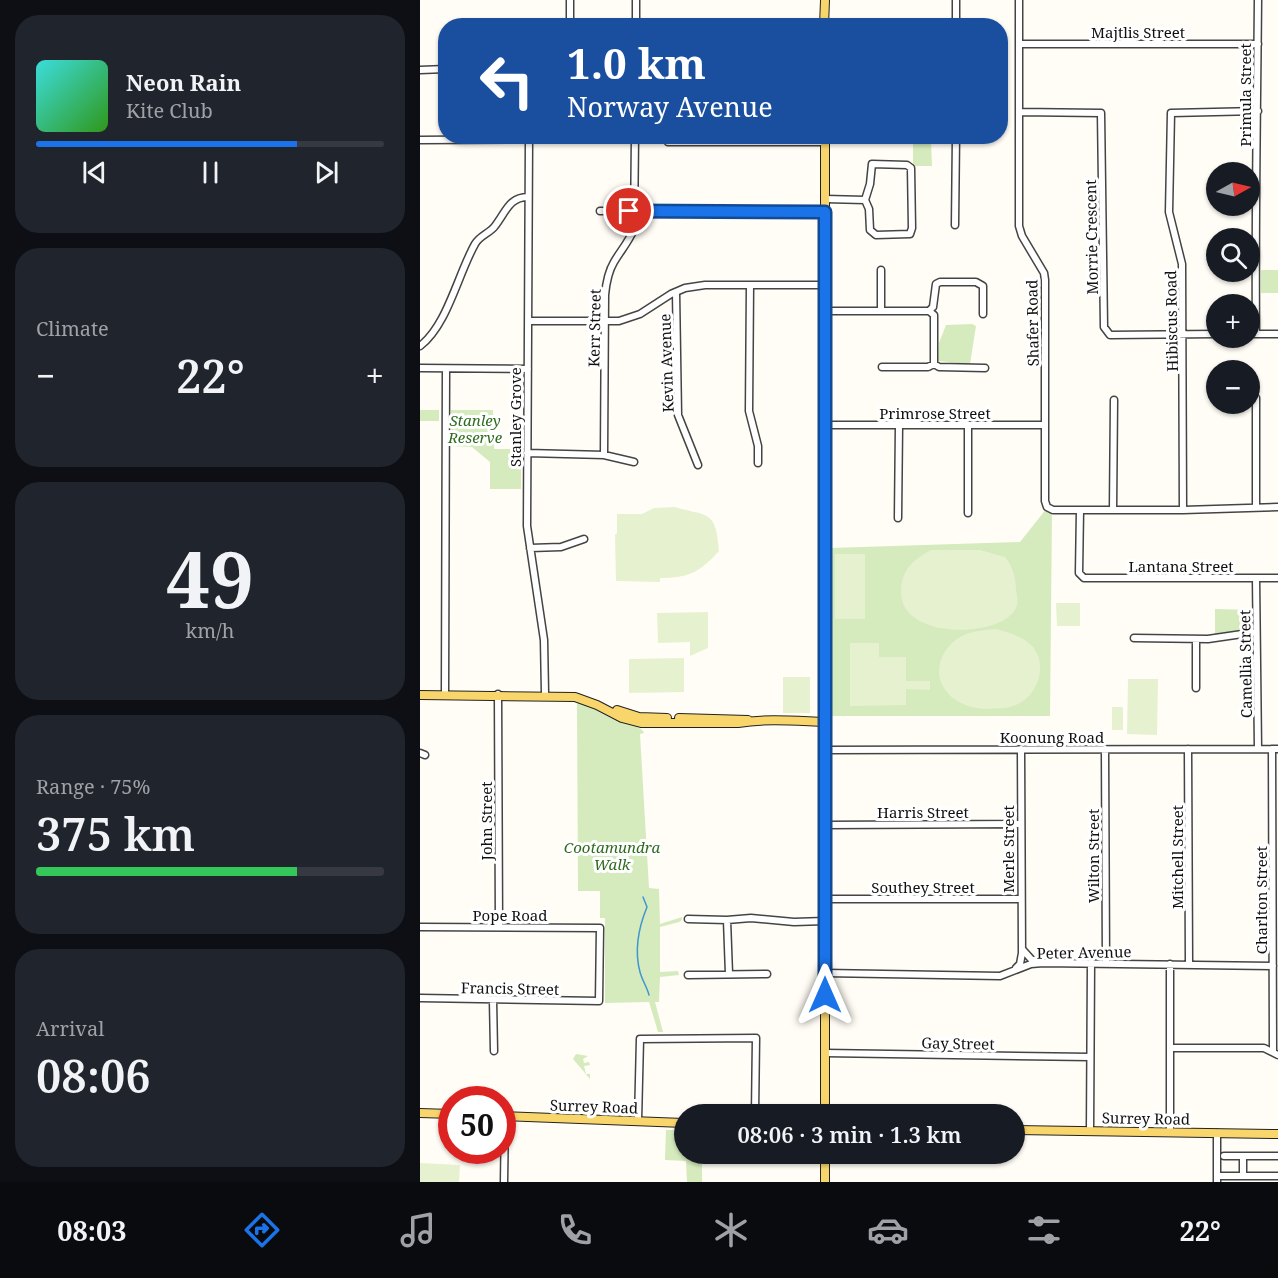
<!DOCTYPE html>
<html lang="en">
<head>
<meta charset="utf-8">
<style>
	body { margin:0; font-family:"Noto Serif",serif; background:#20242c; color:#f1f3f6; height:100vh; display:flex; flex-direction:column; font-size:22px; white-space:nowrap }
	* { box-sizing:border-box; margin:0 }
	p { font-size:20px; color:#9ea1a6 }
	.icon { flex:none; width:33px; height:33px; fill:none; stroke:currentColor; stroke-width:2; stroke-linecap:round; stroke-linejoin:round }
	.map { position:relative; flex:1; overflow:hidden }
	.sheet { display:flex; flex-direction:column; gap:15px; padding:15px; background:#0d0f14; width:420px }
	.sheet>* { flex:none }
	.top-card { position:absolute; left:18px; top:18px; width:570px; height:126px; border-radius:24px; box-shadow:0 2px 4px #0004; background:#1a4fa0; color:#fff; overflow:hidden }
	.needle { width:39px; rotate:82deg }
	.controls { position:absolute; left:786px; top:162px; display:grid; gap:12px }
	.controls a { display:grid; place-items:center; width:54px; height:54px; border-radius:50%; background:#171b24; box-shadow:0 2px 4px #0004; font-size:30px }
	.speed { position:absolute; left:18px; top:1086px; display:flex; gap:12px; font-size:30px; font-weight:700; text-align:center }
	.speed>* { display:grid; place-content:center; width:78px; height:78px; border-radius:50%; background:#171b24; box-shadow:0 2px 4px #0004; line-height:1 }
	.speed .limit { border:9px solid #d22; background:#fff; color:#111 }
	.pin { position:absolute; display:grid; place-items:center; width:51px; height:51px; color:#fff; margin:-26px; border:3px solid #fff; border-radius:50%; box-shadow:0 2px 6px #0007 }
	.me { position:absolute; width:66px; margin:-33px; rotate:0deg; stroke-linejoin:round; filter:drop-shadow(0 0 4px #0008) }
	.turn { display:flex; align-items:center; gap:21px; height:126px; padding:0 30px; font-size:27px }
	.turn .icon { width:78px; height:78px; stroke-width:2.5 }
	.turn b { display:block; font-size:42px; line-height:51px }
	.big { font-size:45px; font-weight:600; line-height:1.1 }
	.sheet .tile { flex:1; display:flex; flex-direction:column; justify-content:center; gap:9px; min-width:0; padding:0 21px; border-radius:24px; background:#20242c }
	.sheet .dial { align-items:center; gap:0 }
	.dial b { font-size:78px; line-height:1 }
	.song { display:flex; align-items:center; gap:18px }
	.cover { width:72px; height:72px; border-radius:9px; background:linear-gradient(135deg,hsl(180 70% 55%),hsl(110 70% 35%)) }
	.played { height:6px; border-radius:3px; background:linear-gradient(90deg,#1a73e8 75%,#363941 75%) }
	.keys { display:flex; justify-content:space-around; direction:ltr }
	.heat { display:flex; justify-content:space-between; align-items:center; font-size:33px; direction:ltr }
	.charge { height:9px; border-radius:4px; background:linear-gradient(90deg,#34c759 75%,#363941 0) }
	.trip { position:absolute; left:254px; top:1104px; width:351px; height:60px; border-radius:30px; background:#171b24; box-shadow:0 2px 4px #0004; font-weight:600; line-height:60px; text-align:center }
	.tabs { display:flex; height:96px; justify-content:space-around; align-items:center; background:#090b0e; color:#9ea1a6 }
	.tabs .icon { width:42px; height:42px }
	.tabs .current { color:#1a73e8 }
	.tabs b { font-size:27px; color:#f1f3f6 }
	main { display:flex; flex:1; min-height:0 }
	.map>svg:first-child { display:block }
</style>
</head>
<body>
<main>
<section class="sheet">
<div class="tile">
<div class="song"><i class="cover"></i><div><b>Neon Rain</b><p>Kite Club</p></div></div>
<div class="played"></div>
<div class="keys"><svg class="icon" aria-label="previous" viewBox="0 0 24 24"><path d="M18 5L8 12l10 7zM5 5v14"/></svg><svg class="icon" aria-label="pause" viewBox="0 0 24 24"><path d="M8 5v14M16 5v14"/></svg><svg class="icon" aria-label="next" viewBox="0 0 24 24"><path d="M6 5l10 7-10 7zM19 5v14"/></svg></div>
</div>
<div class="tile"><p>Climate</p>
<div class="heat"><a>−</a><b class="big">22°</b><a>+</a></div>
</div>
<div class="tile dial"><b>49</b><p>km/h</p></div>
<div class="tile"><p>Range · 75%</p><b class="big">375 km</b><div class="charge"></div></div>
<div class="tile"><p>Arrival</p><b class="big">08:06</b></div>
</section>
<div class="map">
<svg width="858" height="1182" viewBox="0 0 858 1182">
	<rect width="100%" height="100%" fill="#fffdf5"/>
	<!-- green -->
	<path fill="#d5ebbd" d="M493,140h18l1,26h-19z
		M841,270h17v23h-17z
		M552,324l4,2 -6,38 -32,-3 1,-18 7,-18z
		M0,410h19v11h-19z
		M31,410h42l1,39h27v40h-31v-27l-18,-15 -21,-1z
		M627,508l5,4 -2,204h-219l-1,-168 190,-6z
		M795,609l38,1v17l-3,2 -35,5z
		M157,703c18,4 31,16 49,21 6,2 12,2 17,7l1,2 -4,1 9,154 10,1 1,35 22,-7v3l-3,2 -19,5v45l18,-1 1,4 -19,2 -1,25h-4l8,30h-5l-9,-30 -44,1v-85h-5v-27h-22z
		M156,1054l12,2 -5,3 1,4 5,-1 1,3 -6,1 2,8h4v5l-17,-20z
		M246,1130h18v24h18v28h-15l-1,-21 -21,-1z"/>
	<!-- pitch -->
	<path fill="#e6f2cf" d="M255,507c33,10 41,2 44,44 -19,21 -30,27 -59,27v4l-44,-1 -1,-46 2,-2v-19h25l12,-6z
		M511,550h49l25,7c8,10 11,21 11,34 1,4 2,10 1,14 -9,34 -117,36 -116,-13 0,-22 12,-32 30,-42z
		M415,554h30v65h-30z
		M636,603h24v23h-23z
		M288,612v36l-18,8v-14l-32,1 -1,-30z
		M576,629c12,3 28,8 37,18 14,18 6,45 -13,56 -10,6 -21,5 -32,6 -14,0 -32,-5 -41,-17 -16,-18 -6,-44 13,-55 11,-6 24,-7 36,-8z
		M430,643h29v14h27v24h24v9l-24,-1v16l-56,1z
		M264,658v34l-55,1v-34z
		M363,677h27v36h-27z
		M708,679h30l-1,56 -30,-1z
		M703,707v23h-11v-23z
		M0,1163l40,2 -1,17h-39z"/>
	<g fill="none" stroke-linecap="round" stroke-linejoin="round">
		<!-- stream -->
		<path stroke="#3f96cf" stroke-width="1.5" d="M223,897l4,10c-9,22 -13,43 -7,65 2,8 7,15 9,23"/>
		<!-- minor casing -->
		<g stroke="#444" stroke-width="9">
			<path id="minor" d="M599,0v226l3,10 22,37 1,7v221l2,6 6,3h130l95,-3
				M150,26v-26
				M216,26v-26
				M536,26v-26
				M599,44h239
				M0,70l26,-1
				M599,112l82,1 3,214 6,8 106,-1
				M109,139l-2,387 17,114 1,53
				M0,140l144,-1 4,-3
				M248,142h157
				M452,164l35,1 4,3 1,60 -2,6 -34,1 -6,-5 -1,-21 -4,-9 5,-16z
				M405,199l40,1
				M180,211l225,1
				M535,225l1,-89
				M330,285l-1,126 9,35v17
				M256,292l2,123 20,50
				M405,311h104l5,4v49
				M461,311v-41
				M509,311l4,-4 3,-23 4,-2h36l7,4v28
				M108,321h91l21,-7 31,-20 14,-6 20,-3h120
				M830,334h28
				M836,334c-1,-112 1,-223 2,-334
				M0,346c27,-20 38,-72 55,-102 4,-8 15,-11 20,-18 11,-14 14,-29 33,-29
				M462,367h46l6,-3 5,3 46,1
				M0,368l108,1
				M405,425h220
				M107,453l77,2 30,7
				M184,455l1,-160c1,-11 3,-23 9,-33 7,-12 14,-19 20,-33l1,-93
				M836,507v-109
				M660,510l-1,63 5,5h194
				M693,510l1,-110
				M763,510l-1,-246 -13,-52 2,-99 87,-2
				M548,513v-87
				M478,518l1,-92
				M110,548l31,-1 23,-8
				M836,578l2,171
				M714,638l74,1 48,-7
				M776,640v48
				M78,694l1,233
				M25,695l1,-326
				M685,749l1,214
				M768,749l1,215
				M852,749l1,302
				M406,750l452,-1
				M0,753l5,2
				M405,825l195,-1
				M405,899h195
				M268,919l39,1 24,-2 43,4 31,-1
				M307,920l2,54
				M0,927l180,1 -1,73 -179,-3
				M602,949l9,10 8,3
				M596,968l4,-4 2,-11 -1,-204
				M405,973l175,3 31,-12 12,-1 230,3
				M268,975l79,-1
				M73,1000l1,51
				M751,1048h93l14,7
				M405,1053l265,4
				M218,1121l2,-82 116,-1 -1,76
				M670,1131l1,-168
				M750,1132v-168
				M797,1133v49
				M804,1156h54
				M797,1176h61
				M823,1176v-19
				M84,1182l1,-66"/>
		</g>
		<!-- major casing -->
		<g stroke="#222" stroke-width="10">
			<path id="major" d="M404,26l1,-26
				M0,695l155,2 22,8 25,13 19,5h97c29,-5 59,-2 87,-1
				M197,710l22,7 28,1
				M259,718l69,2
				M0,1113l32,1
				M405,1114v-978
				M82,1116l182,7
				M594,1130l264,4
				M405,1182v-28"/>
		</g>
		<!-- minor -->
		<use href="#minor" stroke="#fff" stroke-width="6"/>
		<!-- major -->
		<use href="#major" stroke="#f9d66b" stroke-width="8"/>
	</g>
	<g fill="none" stroke-linecap="round" stroke-linejoin="round">
		<!-- route casing -->
		<g stroke="#114b97" stroke-width="15">
			<path id="route" d="M209,211l196,1v783"/>
		</g>
		<!-- route -->
		<use href="#route" stroke="#1a73e8" stroke-width="10"/>
	</g>
	<g text-anchor="middle" dominant-baseline="central" stroke-width="6" stroke-linejoin="round" paint-order="stroke">
		<!-- street labels -->
		<g font-size="15" fill="#111" stroke="#fff">
			<text x="718" y="32">Majtlis Street</text>
			<text transform="translate(825 95) rotate(-90)">Primula Street</text>
			<text transform="translate(671 237) rotate(-91)">Morrie Crescent</text>
			<text transform="translate(751 321) rotate(-91)">Hibiscus Road</text>
			<text transform="translate(612 323) rotate(-91)">Shafer Road</text>
			<text transform="translate(174 328) rotate(-89)">Kerr Street</text>
			<text transform="translate(246 363) rotate(-92)">Kevin Avenue</text>
			<text x="515" y="413">Primrose Street</text>
			<text transform="translate(95 417) rotate(-90)">Stanley Grove</text>
			<text x="761" y="566">Lantana Street</text>
			<text transform="translate(825 664) rotate(-91)">Camellia Street</text>
			<text x="632" y="737">Koonung Road</text>
			<text x="503" y="812">Harris Street</text>
			<text transform="translate(66 821) rotate(-90)">John Street</text>
			<text transform="translate(588 849) rotate(-90)">Merle Street</text>
			<text transform="translate(673 856) rotate(-90)">Wilton Street</text>
			<text transform="translate(757 857) rotate(-90)">Mitchell Street</text>
			<text x="503" y="887">Southey Street</text>
			<text transform="translate(841 900) rotate(-90)">Charlton Street</text>
			<text x="90" y="915">Pope Road</text>
			<text transform="translate(664 952) rotate(-1)">Peter Avenue</text>
			<text transform="translate(90 988) rotate(1)">Francis Street</text>
			<text transform="translate(538 1043) rotate(1)">Gay Street</text>
			<text transform="translate(174 1106) rotate(2)">Surrey Road</text>
			<text transform="translate(726 1118) rotate(1)">Surrey Road</text>
		</g>
		<!-- park labels -->
		<g font-size="15" font-style="italic" fill="#2f6b1f" stroke="#fff">
			<text x="55" y="420">Stanley<tspan x="55" dy="17">Reserve</tspan></text>
			<text x="192" y="847">Cootamundra<tspan x="192" dy="17">Walk</tspan></text>
		</g>
	</g>
</svg>
<div class="controls">
<a><svg class="needle" viewBox="-14 -14 28 28"><path d="M0-13l5 13h-10z" fill="#e53935"/><path d="M0 13l5-13h-10z" fill="#9ea1a6"/></svg></a>
<a><svg class="icon" aria-label="search" viewBox="0 0 24 24"><circle cx="10" cy="10" r="6"/><path d="M15 15l6 6"/></svg></a>
<a>+</a>
<a>−</a>
</div>
<div class="speed"><div class="limit">50</div></div>
<div class="pin" style="left:209px;top:211px;background:#d93025"><svg class="icon" aria-label="arrive" viewBox="0 0 24 24"><path d="M6 21V4h12l-3 4 3 4H6"/></svg></div>
<svg class="me" style="left:405px;top:995px" viewBox="-20 -20 40 40"><path d="M0-17L14 15 0 8-14 15z" fill="#1a73e8" stroke="#fff" stroke-width="4"/></svg>
<div class="trip">08:06 · 3 min · 1.3 km</div>
<div class="top-card">
<div class="turn"><svg class="icon" aria-label="left" viewBox="0 0 24 24"><path d="M17 20v-9H6M10 6l-5 5 5 5"/></svg><div><b>1.0 km</b>Norway Avenue</div></div>
</div>
</div>
</main>
<nav class="tabs">
<b>08:03</b>
<svg class="icon current" aria-label="directions" viewBox="0 0 24 24"><path d="M12 3l9 9-9 9-9-9zM9 14v-3h6M13 9l2 2-2 2"/></svg>
<svg class="icon" aria-label="music" viewBox="0 0 24 24"><path d="M9 18V5l10-2v13"/><circle cx="6" cy="18" r="3"/><circle cx="16" cy="16" r="3"/></svg>
<svg class="icon" aria-label="phone" viewBox="0 0 24 24"><path d="M5 4h4l2 5-3 2q2 4 5 5l2-3 5 2v4C11 20 4 13 5 4z"/></svg>
<svg class="icon" aria-label="climate" viewBox="0 0 24 24"><path d="M12 3v18M4 7l16 10M4 17L20 7"/></svg>
<svg class="icon" aria-label="car" viewBox="0 0 24 24"><path d="M5 17H2v-5l4-1 3-4h7l3 4 3 1v5h-3M9 17h6M6 11h13"/><circle cx="7" cy="17" r="2"/><circle cx="17" cy="17" r="2"/></svg>
<svg class="icon" aria-label="filters" viewBox="0 0 24 24"><path d="M4 7h16M4 17h16"/><circle cx="9" cy="7" r="2"/><circle cx="15" cy="17" r="2"/></svg>
<b>22°</b>
</nav>
</body>
</html>
